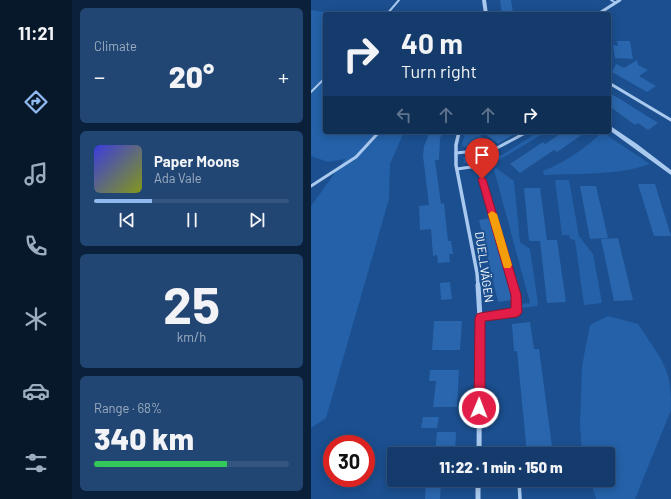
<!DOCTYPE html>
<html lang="en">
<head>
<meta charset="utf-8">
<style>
	body { margin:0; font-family:Barlow,sans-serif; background:#214673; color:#f1f3f6; height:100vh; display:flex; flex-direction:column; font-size:15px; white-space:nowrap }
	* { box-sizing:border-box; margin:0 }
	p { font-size:13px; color:#9dadc1 }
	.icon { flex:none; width:22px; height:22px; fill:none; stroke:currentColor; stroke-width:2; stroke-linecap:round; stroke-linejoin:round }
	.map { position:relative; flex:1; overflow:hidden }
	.details { display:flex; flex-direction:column; gap:8px; padding:8px; background:#0b203b; width:239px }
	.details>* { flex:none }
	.hud { position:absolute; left:12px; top:12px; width:288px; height:122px; border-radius:4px; box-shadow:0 2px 10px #0003,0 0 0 1px #33557e; background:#143b6b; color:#f1f3f6; overflow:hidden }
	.speed { position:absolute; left:12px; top:435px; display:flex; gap:8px; font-size:20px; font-weight:700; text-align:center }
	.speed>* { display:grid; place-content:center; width:52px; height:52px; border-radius:50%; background:#143b6b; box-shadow:0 2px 10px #0003,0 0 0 1px #33557e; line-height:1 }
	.speed .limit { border:6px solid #d22; background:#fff; color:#111 }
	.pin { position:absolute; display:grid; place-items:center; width:34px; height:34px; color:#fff; margin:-41px -17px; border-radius:50% 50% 50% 0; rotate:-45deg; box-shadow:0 0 4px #0007 }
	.pin .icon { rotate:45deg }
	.me { position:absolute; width:44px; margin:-22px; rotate:1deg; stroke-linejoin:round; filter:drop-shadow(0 0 3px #0008) }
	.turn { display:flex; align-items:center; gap:14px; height:84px; padding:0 12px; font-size:18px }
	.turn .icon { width:52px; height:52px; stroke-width:2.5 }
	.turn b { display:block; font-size:28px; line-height:34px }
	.lanes { display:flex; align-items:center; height:38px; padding:0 12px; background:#0003; justify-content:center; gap:20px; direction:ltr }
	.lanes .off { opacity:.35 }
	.big { font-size:30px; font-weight:800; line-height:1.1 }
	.details .widget { flex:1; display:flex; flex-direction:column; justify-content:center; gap:6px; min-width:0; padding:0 14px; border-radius:6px; background:#214673 }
	.details .dial { align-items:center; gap:0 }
	.dial b { font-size:52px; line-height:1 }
	.song { display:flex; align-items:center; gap:12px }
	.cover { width:48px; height:48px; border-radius:6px; background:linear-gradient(135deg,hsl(240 70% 55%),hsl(70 70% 35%)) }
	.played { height:4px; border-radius:2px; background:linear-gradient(90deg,#90b9f0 30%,#33557e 30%) }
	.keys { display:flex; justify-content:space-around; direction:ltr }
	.heat { display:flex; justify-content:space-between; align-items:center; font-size:22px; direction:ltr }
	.charge { height:6px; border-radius:3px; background:linear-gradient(90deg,#34c759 68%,#33557e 0) }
	.trip { position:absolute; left:76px; top:447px; width:228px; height:40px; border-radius:4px; background:#143b6b; box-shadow:0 2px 10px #0003,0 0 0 1px #33557e; font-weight:800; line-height:40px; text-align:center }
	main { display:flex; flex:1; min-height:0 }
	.dock { display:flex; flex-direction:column; width:72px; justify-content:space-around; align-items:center; background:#08182b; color:#9dadc1 }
	.dock .icon { width:28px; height:28px }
	.dock .active { color:#90b9f0 }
	.dock b { font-size:18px; color:#f1f3f6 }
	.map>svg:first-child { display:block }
</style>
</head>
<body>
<main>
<nav class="dock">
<b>11:21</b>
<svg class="icon active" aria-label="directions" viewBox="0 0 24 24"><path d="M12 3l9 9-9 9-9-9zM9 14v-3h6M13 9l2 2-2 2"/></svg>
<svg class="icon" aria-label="music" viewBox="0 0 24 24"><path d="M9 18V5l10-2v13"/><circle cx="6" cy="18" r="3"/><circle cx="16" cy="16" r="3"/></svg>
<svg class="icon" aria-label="phone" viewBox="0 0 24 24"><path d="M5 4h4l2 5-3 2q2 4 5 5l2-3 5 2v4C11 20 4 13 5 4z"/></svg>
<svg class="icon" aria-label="climate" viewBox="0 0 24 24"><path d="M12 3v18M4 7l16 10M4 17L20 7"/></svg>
<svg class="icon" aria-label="car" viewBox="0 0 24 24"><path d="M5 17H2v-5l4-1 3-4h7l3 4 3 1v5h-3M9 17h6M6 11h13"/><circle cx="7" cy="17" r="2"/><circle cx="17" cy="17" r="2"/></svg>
<svg class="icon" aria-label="filters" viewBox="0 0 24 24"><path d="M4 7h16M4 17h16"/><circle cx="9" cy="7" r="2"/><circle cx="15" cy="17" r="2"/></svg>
</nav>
<section class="details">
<div class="widget"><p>Climate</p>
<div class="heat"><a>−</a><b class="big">20°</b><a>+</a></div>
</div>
<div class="widget">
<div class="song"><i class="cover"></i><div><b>Paper Moons</b><p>Ada Vale</p></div></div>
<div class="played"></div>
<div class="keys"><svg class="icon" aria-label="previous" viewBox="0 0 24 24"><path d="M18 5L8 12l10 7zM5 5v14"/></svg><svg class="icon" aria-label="pause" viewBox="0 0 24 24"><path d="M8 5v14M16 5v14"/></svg><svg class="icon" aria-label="next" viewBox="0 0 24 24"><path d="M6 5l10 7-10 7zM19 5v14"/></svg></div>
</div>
<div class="widget dial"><b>25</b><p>km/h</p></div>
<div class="widget"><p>Range · 68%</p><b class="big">340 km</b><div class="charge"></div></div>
</section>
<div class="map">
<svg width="360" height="499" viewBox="0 0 360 499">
	<rect width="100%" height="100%" fill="#1b4f8f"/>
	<!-- green -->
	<path fill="#2461a8" d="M0,10l28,4h-14v118h79l-14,32 -1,35 -63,219 -15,10v-222l34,-47 -17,3 -17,-6z
		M155,132h10l15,13 -27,2 -2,-3z
		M227,132h8l-47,28 -13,3h-22l-1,-6 39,-2z
		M291,132l48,32c-32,12 -72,9 -106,11l-1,-4c22,-9 42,-22 59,-39z
		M185,168l18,13 6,61 10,7 8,54 -1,3 -15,2 -2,-4 10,-1 -36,-133z
		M244,180h14l10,56 14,18 9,49 -18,2 -9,-65 -5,-1 -1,-4h-7z
		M297,316l30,8c9,14 24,33 29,49 4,11 4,25 4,37l-36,89h-39l-6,-19h18v-26h-26l-2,-30 2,-58 8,-41z"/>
	<!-- building -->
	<path fill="#2a66ad" d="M189,0h11l2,14h-11z
		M306,41h13l3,18 -18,-1 -2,-13 5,1z
		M326,60l1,5 10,5 -9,6 17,10 -9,6 -35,-20 4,-8 8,4z
		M298,93l11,6 38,24 -10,7 -10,-7 -3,2 -26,-19z
		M119,132h13l-3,6 -1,22h-4l6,44 3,-1 4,38h3l2,13h-4l1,8 -12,1 -1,-8 -4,1 -2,-27 -11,1 -1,-24 10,-1 -6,-49 1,-10z
		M172,132h34l-19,12z
		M252,132h23l-29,20 -3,-2 -34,23 -10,-9 33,-22 2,2z
		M327,184h17l16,52h-17z
		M269,186h16l12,52 -18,1z
		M213,188h16l7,52h10l9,62 -19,1 -7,-62h-11z
		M179,218l22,82 -14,2 -19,-82z
		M307,238l15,62 -19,1 -13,-62z
		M139,282l2,17 -11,1 -1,-17z
		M123,321h28l-2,29h-28z
		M219,322l4,27h5l14,105h-26l-10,-103h-3l-2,-27z
		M119,370h29l-2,37h-24l3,-26h-7z
		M112,417h16l-2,11h-16z
		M126,432h19l-1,22h-20z
		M115,482h15l-1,17h-15z"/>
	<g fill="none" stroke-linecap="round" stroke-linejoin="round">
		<!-- service-far2 -->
		<path stroke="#a9c9ee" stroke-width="2" d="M300,0l5,3
			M76,14l12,-14
			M0,92l14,-14"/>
		<!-- service-far1 -->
		<path stroke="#a9c9ee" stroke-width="3" d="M145,153l39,-4 32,-17
			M146,169l21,-3 35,120
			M0,186l45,-29 23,-25"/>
		<!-- service -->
		<path stroke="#a9c9ee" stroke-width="3.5" d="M169,318l37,-6 -1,-17 -3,-10
			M208,480l1,19"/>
		<!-- minor-far2 -->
		<path stroke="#a9c9ee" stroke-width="3" d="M287,14l22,-14
			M298,83l62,37"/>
		<!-- minor-far1 -->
		<path stroke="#a9c9ee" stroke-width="3.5" d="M148,132l-3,13v20l21,108 1,13"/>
		<!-- minor -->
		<path stroke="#a9c9ee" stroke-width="5" d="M167,285l2,33 -1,136
			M167,480v19"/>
		<!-- tertiary -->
		<path fill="#a9c9ee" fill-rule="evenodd" d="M171,0h4l2,14h-4z
			M298,125l28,19 34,26v5l-62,-45z"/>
	</g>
	<!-- route -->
	<path fill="#e11d48" stroke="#92132f" d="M171,176l4,3 35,116 1,17 -2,3 -3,2 -32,4v87l-2,5 -4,1 -4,-1 -1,-5 1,-90 2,-4 3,-1 31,-5v-13l-33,-116z"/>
	<!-- slow -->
	<path fill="#f59e0b" d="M181,211l5,3 15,51 -2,3h-6l-1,-3 -15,-51z"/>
	<g text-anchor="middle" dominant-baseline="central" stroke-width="4" stroke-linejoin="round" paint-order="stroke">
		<!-- street labels -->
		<g font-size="12" fill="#fff" stroke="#1b4f8f">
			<text transform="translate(174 267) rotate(82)">DUELLVÄGEN</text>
		</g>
	</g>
</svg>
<div class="speed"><div class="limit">30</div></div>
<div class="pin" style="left:171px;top:179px;background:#d93025"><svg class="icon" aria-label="arrive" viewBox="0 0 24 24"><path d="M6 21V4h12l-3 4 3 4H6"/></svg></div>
<svg class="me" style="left:168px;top:408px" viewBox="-20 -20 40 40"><circle r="17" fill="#e11d48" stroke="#fff" stroke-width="3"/><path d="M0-11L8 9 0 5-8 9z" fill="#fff"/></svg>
<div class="trip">11:22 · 1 min · 150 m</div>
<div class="hud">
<div class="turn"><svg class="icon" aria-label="right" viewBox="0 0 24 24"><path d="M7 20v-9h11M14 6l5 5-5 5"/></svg><div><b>40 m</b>Turn right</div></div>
<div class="lanes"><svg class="icon off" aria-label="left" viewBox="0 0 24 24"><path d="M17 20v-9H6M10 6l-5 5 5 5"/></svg><svg class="icon off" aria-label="ahead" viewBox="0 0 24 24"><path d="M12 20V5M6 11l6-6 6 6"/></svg><svg class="icon off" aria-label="ahead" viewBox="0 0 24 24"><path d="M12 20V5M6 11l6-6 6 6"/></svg><svg class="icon" aria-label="right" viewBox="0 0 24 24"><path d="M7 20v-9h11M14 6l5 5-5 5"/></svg></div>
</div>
</div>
</main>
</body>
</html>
